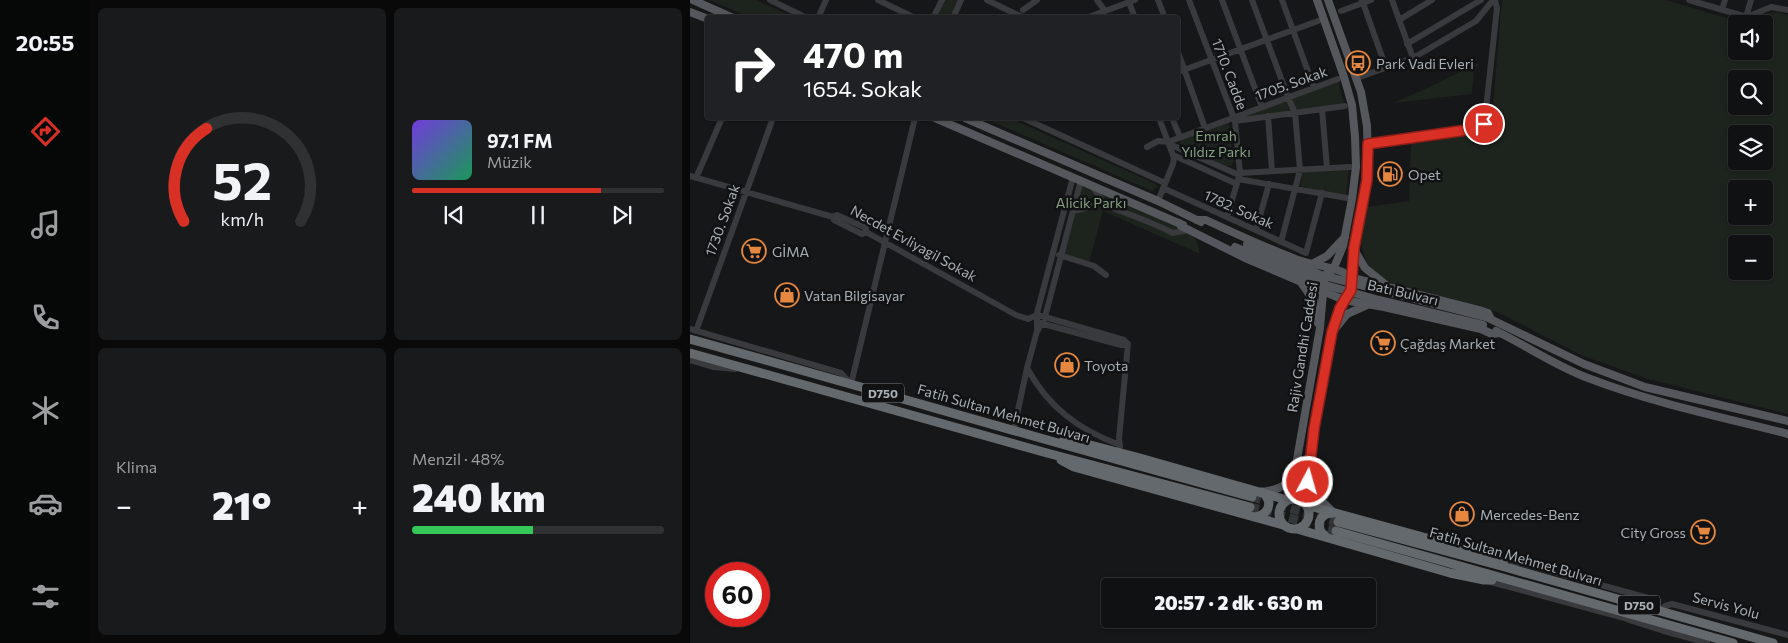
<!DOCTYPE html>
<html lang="tr">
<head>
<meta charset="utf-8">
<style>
	body { margin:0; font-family:Commissioner,sans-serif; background:#191a1b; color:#f1f3f6; height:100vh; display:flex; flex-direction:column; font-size:19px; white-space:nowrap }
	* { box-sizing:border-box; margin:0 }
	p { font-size:16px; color:#9c9d9f }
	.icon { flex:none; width:28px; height:28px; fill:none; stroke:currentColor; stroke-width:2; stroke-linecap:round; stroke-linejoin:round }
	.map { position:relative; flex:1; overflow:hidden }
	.sheet { display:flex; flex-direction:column; gap:8px; padding:8px; background:#09090a; width:600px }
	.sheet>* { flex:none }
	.hud { position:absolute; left:15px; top:15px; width:475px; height:105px; border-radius:5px; box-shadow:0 1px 4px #0004,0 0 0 1px #303132; background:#202124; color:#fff; overflow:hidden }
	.fabs { position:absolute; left:1038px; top:15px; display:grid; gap:10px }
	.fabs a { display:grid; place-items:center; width:45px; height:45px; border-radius:5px; background:#101112; box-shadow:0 1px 4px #0004,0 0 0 1px #303132; font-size:25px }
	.speed { position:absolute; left:15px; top:562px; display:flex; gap:10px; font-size:25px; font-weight:700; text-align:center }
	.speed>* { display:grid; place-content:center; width:65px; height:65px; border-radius:50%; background:#101112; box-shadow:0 1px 4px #0004,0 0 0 1px #303132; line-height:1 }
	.speed .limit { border:8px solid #d22; background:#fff; color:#111 }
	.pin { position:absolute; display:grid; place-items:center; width:42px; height:42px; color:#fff; margin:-21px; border:2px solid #fff; border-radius:50%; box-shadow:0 1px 5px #0007 }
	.me { position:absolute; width:55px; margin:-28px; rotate:6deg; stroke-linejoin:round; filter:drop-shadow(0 0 4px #0008) }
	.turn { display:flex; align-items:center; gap:18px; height:105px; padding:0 15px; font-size:22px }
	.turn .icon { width:65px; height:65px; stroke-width:2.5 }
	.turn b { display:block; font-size:35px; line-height:42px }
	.big { font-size:38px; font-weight:800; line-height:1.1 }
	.sheet .widget { flex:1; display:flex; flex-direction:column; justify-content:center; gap:8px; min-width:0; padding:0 18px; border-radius:8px; background:#191a1b }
	.sheet .dial { align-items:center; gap:0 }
	.dial svg { height:130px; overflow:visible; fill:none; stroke:#303132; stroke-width:7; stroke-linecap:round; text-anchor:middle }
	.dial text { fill:#f1f3f6; stroke:none }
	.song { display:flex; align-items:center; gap:15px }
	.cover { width:60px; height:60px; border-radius:8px; background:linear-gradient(135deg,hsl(260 70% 55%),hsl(150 70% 35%)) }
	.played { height:5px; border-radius:2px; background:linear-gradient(90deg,#d93025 75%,#303132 75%) }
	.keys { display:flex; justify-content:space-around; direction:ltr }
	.heat { display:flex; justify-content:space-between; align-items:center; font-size:28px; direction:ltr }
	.charge { height:8px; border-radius:4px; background:linear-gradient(90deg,#34c759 48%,#303132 0) }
	.sheet .tiles { flex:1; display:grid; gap:8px; grid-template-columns:repeat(2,1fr) }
	.trip { position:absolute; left:411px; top:578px; width:275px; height:50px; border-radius:5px; background:#101112; box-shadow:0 1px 4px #0004,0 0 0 1px #303132; font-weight:800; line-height:50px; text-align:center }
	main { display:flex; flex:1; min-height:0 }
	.menu { display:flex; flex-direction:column; width:90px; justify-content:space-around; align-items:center; background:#060707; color:#9c9d9f }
	.menu .icon { width:35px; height:35px }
	.menu .current { color:#d93025 }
	.menu b { font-size:22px; color:#f1f3f6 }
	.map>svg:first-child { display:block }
</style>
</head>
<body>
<main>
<nav class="menu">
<b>20:55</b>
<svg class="icon current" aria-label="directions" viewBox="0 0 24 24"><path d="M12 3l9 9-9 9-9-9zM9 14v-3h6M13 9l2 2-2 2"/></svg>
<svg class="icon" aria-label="music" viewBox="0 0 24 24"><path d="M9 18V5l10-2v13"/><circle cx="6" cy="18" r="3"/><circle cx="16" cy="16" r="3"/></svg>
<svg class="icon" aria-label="phone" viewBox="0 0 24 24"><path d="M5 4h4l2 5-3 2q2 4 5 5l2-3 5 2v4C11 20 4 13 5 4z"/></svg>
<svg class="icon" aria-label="climate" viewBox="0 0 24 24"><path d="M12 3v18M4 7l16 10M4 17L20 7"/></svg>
<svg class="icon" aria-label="car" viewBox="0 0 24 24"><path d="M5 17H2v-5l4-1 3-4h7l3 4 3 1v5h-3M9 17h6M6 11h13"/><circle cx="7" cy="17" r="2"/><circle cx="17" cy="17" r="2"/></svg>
<svg class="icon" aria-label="filters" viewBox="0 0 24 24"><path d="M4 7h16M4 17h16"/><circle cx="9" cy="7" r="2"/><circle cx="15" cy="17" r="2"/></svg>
</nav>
<section class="sheet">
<div class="tiles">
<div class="widget dial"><svg viewBox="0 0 100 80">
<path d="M14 69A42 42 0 1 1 86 69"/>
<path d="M14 69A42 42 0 0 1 28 12" stroke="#d93025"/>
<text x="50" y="56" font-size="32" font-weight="700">52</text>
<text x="50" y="72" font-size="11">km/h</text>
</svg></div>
<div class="widget">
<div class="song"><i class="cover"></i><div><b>97.1 FM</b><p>Müzik</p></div></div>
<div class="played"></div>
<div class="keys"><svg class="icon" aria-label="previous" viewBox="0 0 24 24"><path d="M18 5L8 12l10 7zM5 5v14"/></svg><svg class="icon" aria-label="pause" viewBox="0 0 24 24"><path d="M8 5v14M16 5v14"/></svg><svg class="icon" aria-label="next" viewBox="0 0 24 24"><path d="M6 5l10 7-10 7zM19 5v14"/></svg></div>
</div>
<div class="widget"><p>Klima</p>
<div class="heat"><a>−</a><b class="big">21°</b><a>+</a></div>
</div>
<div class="widget"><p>Menzil · 48%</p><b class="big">240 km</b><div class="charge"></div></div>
</div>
</section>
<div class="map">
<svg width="1098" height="643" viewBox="0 0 1098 643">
	<rect width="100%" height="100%" fill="#161718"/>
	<!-- green -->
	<path fill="#1d231d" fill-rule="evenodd" d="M19,0h47l38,17h-44z
		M253,0h16l-8,17 -16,1z
		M812,0h164l77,23c22,-6 21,-15 45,-8v399l-140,-35 -65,-23 -86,-44 -101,-27 -18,-8 -10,-11 -4,-10 -3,-14 5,-35 43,-6 2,-58 76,-11 4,-5zM1046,24h28v27h-28zM1046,79h28v27h-28zM1046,134h28v27h-28zM1046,189h28v27h-28zM1046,244h28v27h-28z
		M790,62l-6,8 -2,24 -79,9 30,-13z
		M648,80l6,24 -49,7 -6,-13z
		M597,99l5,12 -52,7z
		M294,118h26l146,66 1,3 -5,4z
		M539,122l5,39 -3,5h-6l-45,-21v-5z
		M659,169l-3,27 -46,-10 3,-15z
		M391,180l107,50 9,11 3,13 -97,-43 -14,52 -28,-7z"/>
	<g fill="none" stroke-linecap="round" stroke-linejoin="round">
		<!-- highway-tunnel -->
		<path stroke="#333638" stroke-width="9" stroke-dasharray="9 4.5" stroke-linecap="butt" d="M562,497l86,25
			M560,507l86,24"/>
		<!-- minor -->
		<path stroke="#383a3d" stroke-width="6" d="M80,0l37,18
			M188,0l37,18
			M297,0l37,18
			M407,0l8,11
			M468,0l7,18
			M499,0l46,121 5,52 -13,44
			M532,0l40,107
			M562,0l36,97 7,16 5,57 -19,72
			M592,0l32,88
			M672,0l24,68
			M702,0l21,58
			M999,0l58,17 24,-10 17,3
			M439,2l6,16
			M333,10l14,-10
			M1032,10l3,-10
			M651,11l30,-11
			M1056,17l5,-17
			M128,18l8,-18
			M243,18l9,-18
			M263,18l8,-18
			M396,18l49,-18
			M709,20l33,-20
			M717,44l74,-44
			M488,52l27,76
			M488,72l140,-51
			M667,78l56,-20 63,-37 17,-21
			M632,109l5,59
			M578,116l4,55
			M333,118l142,65
			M482,118l8,19
			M545,121l110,-15
			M479,144l70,31
			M678,144l113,-16 3,-1 13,-119 -2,-8
			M457,147l11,-6 10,1 170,-63
			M483,155l64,29
			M550,173l110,-6
			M0,176l143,41 4,-2 29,13v4l150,83 12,4 9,-4 8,2 79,23 4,4
			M6,178l26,-60
			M548,179l109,19
			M402,186l12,17
			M473,188l143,65 16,-60
			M468,201l15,-37 1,-6 -15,-40
			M383,210c11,2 16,-6 26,-7 7,0 13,5 19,7 19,7 37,14 55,23l15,-3
			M143,217l1,3 28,14 4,-2
			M566,230l13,-46
			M369,255l35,11 12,9
			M350,323l81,22 7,-1
			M0,329l151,44 10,11
			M348,330l7,-13 36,-137
			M6,331l77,-213
			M0,360l24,7 21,2
			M337,368c21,39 52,62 93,77
			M161,384l64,-266
			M324,429l13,-61 10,-37v-18l36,-136
			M430,447l-1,-9 9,-94
			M808,557l22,6
			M820,568l6,-5h5l131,36 4,11
			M797,581l141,38 9,-2
			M970,611l5,-5 7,-2 116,31
			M939,620l35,11
			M969,623l5,8 43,12"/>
		<!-- major -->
		<path stroke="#54575c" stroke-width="8" d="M3,0l40,18
			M0,12l18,7
			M245,118l248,107
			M275,118l193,83 43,21
			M507,220h9c30,14 61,28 92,40 18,6 41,7 55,18l129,33 6,2 3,6
			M489,223l2,3 64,32 99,42 40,7 97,22 11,5 7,-1
			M665,251l10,17 20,16
			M622,264l15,-8 18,-19
			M612,284l12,17 4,22
			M796,317l98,47 61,23 143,34
			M645,329l12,-15 20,-9
			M806,331c31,15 60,35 92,47 65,25 133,39 200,56
			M621,473l9,26 12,12
			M572,492c13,-2 23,-4 30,-16
			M599,500l7,-35 24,-137 4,-47 3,-8 6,-3 10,-24 9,-47 4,-32 -1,-30 -3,-32 -8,-28 -27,-77
			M614,503l10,-74 18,-97 8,-24 11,-18 3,-42 10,-48 4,-37 -1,-37 -6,-34 -33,-92"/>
		<!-- highway -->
		<path stroke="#64696d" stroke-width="9" d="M0,339c188,52 374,107 562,158
			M0,353l357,100 203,54
			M373,441l16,1 61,16 147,42
			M371,460l13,7 209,58
			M589 514a15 15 0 1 1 30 0a15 15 0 1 1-30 0Z
			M616,505l190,52 5,3 4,7
			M564,517c15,-2 20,-15 8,-25
			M648,522l167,45 268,76
			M607,529l153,44 34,7h8
			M646,531l397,112
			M636,537l-5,-5c-5,-11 1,-19 13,-19"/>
		<!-- major-bridge -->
		<path stroke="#54575c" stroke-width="8" d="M557,244l74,31 165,42
			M545,247l87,37 57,16 104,25"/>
	</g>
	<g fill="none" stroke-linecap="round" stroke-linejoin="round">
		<!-- route casing -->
		<g stroke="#8d1f18" stroke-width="12">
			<path id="route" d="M618,482l6,-53 18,-97 8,-24 11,-18 3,-42 13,-68 1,-36 113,-16 3,-4"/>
		</g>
		<!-- route -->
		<use href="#route" stroke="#d93025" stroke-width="9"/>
	</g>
	<!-- icons -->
	<defs>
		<g id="bus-ring" transform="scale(1.25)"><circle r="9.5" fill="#111213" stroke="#e68740" stroke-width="1.5"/><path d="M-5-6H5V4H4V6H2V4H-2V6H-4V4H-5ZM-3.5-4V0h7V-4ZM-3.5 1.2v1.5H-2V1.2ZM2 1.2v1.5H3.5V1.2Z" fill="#e68740"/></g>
		<g id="fuel-ring" transform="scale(1.25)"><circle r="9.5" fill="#111213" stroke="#e68740" stroke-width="1.5"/><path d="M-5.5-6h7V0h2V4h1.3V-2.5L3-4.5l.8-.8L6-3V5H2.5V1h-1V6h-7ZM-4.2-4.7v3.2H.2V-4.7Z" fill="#e68740"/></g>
		<g id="supermarket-ring" transform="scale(1.25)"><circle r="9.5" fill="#111213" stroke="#e68740" stroke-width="1.5"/><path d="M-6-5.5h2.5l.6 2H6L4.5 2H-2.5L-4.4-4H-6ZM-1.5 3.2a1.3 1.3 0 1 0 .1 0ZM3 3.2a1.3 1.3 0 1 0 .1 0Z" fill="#e68740"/></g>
		<g id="shop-ring" transform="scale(1.25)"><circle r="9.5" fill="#111213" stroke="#e68740" stroke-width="1.5"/><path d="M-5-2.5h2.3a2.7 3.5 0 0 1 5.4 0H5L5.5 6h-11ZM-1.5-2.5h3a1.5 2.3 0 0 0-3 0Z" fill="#e68740"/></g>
	</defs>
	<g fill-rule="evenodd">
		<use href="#bus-ring" x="668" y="63"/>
		<use href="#fuel-ring" x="700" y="174"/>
		<use href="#supermarket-ring" x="64" y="251"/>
		<use href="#shop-ring" x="97" y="295"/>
		<use href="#supermarket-ring" x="693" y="343"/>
		<use href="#shop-ring" x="377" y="365"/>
		<use href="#shop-ring" x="772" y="514"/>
		<use href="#supermarket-ring" x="1013" y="532"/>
	</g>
	<g text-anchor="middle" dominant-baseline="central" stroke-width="5" stroke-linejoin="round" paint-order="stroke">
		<!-- shield labels -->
		<g fill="#111213" stroke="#7b8186" stroke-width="1">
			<rect x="172" y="383.5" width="42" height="19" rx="4"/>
			<rect x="928" y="595.5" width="42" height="19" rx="4"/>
		</g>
		<g font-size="12" font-weight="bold" fill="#a9b1b7">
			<text x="193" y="393">D750</text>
			<text x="949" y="605">D750</text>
		</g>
		<!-- poi labels -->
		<g font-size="14" fill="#a9b1b7" stroke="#111213" text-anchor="start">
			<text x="686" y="63">Park Vadi Evleri</text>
			<text x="718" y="174">Opet</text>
			<text x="82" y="251">GİMA</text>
			<text x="114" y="295">Vatan Bilgisayar</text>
			<text x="710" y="343">Çağdaş Market</text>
			<text x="394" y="365">Toyota</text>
			<text x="790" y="514">Mercedes-Benz</text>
			<text x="996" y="532" text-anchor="end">City Gross</text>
		</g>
		<!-- street labels -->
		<g font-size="14" fill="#a9b1b7" stroke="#111213">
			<text transform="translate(540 74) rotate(69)">1710. Cadde</text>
			<text transform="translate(601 83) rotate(-20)">1705. Sokak</text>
			<text transform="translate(549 209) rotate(24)">1782. Sokak</text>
			<text transform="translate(32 220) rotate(-70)">1730. Sokak</text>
			<text transform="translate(224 243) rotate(29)">Necdet Evliyagil Sokak</text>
			<text transform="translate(713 292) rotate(13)">Batı Bulvarı</text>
			<text transform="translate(612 347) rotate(-81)">Rajiv Gandhi Caddesi</text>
			<text transform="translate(314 413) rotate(16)">Fatih Sultan Mehmet Bulvarı</text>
			<text transform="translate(826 556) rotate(16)">Fatih Sultan Mehmet Bulvarı</text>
			<text transform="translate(1036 605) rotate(15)">Servis Yolu</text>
		</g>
		<!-- park labels -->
		<g font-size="14" fill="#87a181" stroke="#111213">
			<text x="526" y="135">Emrah<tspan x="526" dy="16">Yıldız Parkı</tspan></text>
			<text x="401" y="202">Alicik Parkı</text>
		</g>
	</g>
</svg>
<div class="fabs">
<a><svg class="icon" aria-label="sound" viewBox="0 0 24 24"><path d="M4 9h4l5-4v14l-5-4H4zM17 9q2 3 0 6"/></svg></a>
<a><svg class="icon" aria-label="search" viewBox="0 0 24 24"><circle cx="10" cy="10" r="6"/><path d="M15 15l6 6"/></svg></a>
<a><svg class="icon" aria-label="layers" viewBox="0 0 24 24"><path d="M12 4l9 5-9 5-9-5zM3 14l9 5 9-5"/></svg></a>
<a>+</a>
<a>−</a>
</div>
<div class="speed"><div class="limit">60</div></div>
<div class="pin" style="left:794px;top:124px;background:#d93025"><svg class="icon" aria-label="arrive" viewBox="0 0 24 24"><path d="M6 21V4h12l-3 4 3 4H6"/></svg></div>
<svg class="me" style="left:618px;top:482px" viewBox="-20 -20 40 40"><circle r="17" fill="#d93025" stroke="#fff" stroke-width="3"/><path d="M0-11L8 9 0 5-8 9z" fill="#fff"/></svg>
<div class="trip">20:57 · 2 dk · 630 m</div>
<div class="hud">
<div class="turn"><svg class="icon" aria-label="right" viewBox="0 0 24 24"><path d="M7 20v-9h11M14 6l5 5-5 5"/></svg><div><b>470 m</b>1654. Sokak</div></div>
</div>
</div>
</main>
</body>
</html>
